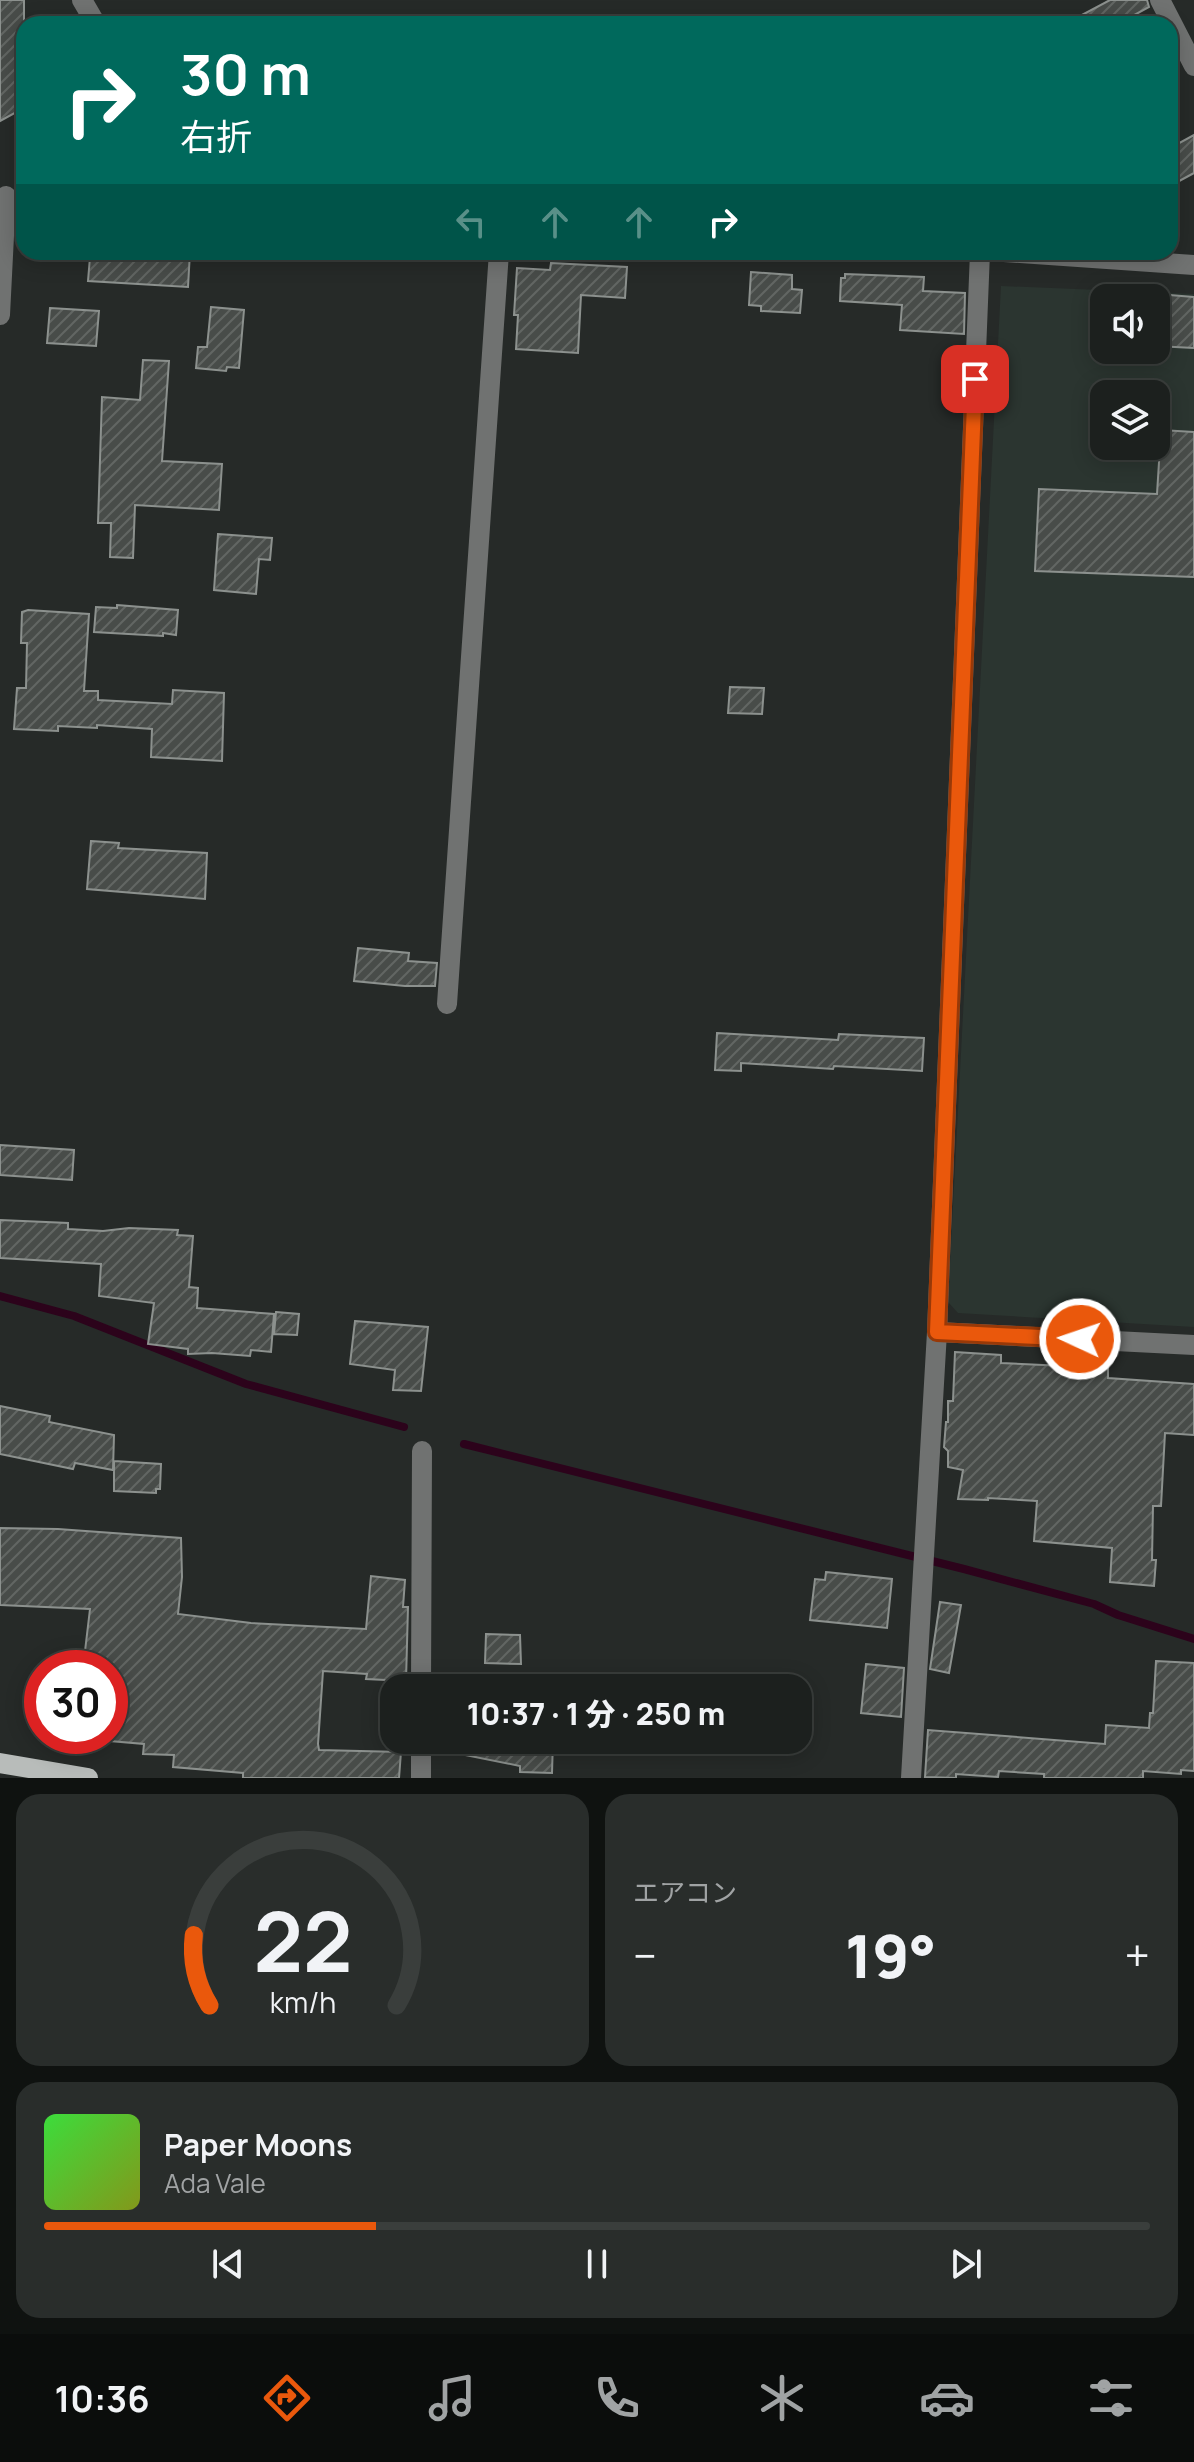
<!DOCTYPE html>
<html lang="ja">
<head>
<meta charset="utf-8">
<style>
	body { margin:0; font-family:Manrope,"Noto Sans JP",sans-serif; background:#292d2b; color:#f1f3f6; height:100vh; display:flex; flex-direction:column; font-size:30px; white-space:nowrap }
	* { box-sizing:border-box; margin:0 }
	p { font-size:26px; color:#a0a3a4 }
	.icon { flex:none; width:44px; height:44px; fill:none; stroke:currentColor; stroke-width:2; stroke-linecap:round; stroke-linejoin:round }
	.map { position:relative; height:1778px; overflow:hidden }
	.drawer { display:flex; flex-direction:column; gap:16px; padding:16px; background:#0f1210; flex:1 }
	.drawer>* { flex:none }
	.hud { position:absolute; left:16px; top:16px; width:1162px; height:244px; border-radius:24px; box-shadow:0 4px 20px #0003,0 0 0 2px #3a3e3c; background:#00695c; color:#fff; overflow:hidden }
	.tools { position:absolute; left:1090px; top:284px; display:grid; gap:16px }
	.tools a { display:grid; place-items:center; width:80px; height:80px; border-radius:16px; background:#1c201e; box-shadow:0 4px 20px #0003,0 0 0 2px #3a3e3c; font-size:40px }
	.speed { position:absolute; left:24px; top:1650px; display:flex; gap:16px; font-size:40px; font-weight:700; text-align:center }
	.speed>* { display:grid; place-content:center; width:104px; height:104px; border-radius:50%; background:#1c201e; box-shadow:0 4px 20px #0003,0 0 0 2px #3a3e3c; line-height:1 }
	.speed .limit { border:12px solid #d22; background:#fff; color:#111 }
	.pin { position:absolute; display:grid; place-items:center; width:68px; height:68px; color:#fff; margin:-34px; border-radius:16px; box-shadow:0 4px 12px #0006 }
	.me { position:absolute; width:88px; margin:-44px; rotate:273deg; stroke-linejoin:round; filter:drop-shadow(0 0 6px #0008) }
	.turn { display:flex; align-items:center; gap:28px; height:168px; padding:0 32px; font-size:36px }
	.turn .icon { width:104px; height:104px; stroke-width:2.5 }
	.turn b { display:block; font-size:56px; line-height:68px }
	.lanes { display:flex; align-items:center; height:76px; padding:0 32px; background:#0003; justify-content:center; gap:40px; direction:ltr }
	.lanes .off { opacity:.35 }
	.big { font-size:60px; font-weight:800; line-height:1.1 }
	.drawer .card { flex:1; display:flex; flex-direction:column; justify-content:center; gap:12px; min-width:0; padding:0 28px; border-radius:24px; background:#292d2b }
	.drawer .dial { align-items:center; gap:0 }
	.dial svg { height:208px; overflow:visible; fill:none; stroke:#3a3e3c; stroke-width:7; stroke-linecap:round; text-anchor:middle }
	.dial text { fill:#f1f3f6; stroke:none }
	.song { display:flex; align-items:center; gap:24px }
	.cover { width:96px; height:96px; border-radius:12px; background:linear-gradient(135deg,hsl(120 70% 55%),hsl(70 70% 35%)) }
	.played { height:8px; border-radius:4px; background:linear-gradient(90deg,#ea580c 30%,#3a3e3c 30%) }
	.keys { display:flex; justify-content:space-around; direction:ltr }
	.heat { display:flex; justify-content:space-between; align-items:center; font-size:44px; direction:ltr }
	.drawer .tiles { flex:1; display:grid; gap:16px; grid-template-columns:1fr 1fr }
	.card:last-child { grid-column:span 2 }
	.trip { position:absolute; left:380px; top:1674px; width:432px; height:80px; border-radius:24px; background:#1c201e; box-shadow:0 4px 20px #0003,0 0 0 2px #3a3e3c; font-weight:800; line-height:80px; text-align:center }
	.tabs { display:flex; height:128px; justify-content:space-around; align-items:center; background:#0b0d0c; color:#a0a3a4 }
	.tabs .icon { width:56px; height:56px }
	.tabs .active { color:#ea580c }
	.tabs b { font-size:36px; color:#f1f3f6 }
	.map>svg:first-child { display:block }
</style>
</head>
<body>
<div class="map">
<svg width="1194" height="1778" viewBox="0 0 1194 1778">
	<defs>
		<pattern id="building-hatch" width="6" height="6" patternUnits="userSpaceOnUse" patternTransform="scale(2)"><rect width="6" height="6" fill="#484c49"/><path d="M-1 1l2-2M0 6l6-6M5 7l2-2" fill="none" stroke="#626663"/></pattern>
	</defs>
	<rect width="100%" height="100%" fill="#262a28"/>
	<!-- built -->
	<path fill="#2b3530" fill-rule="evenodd" d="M1001,286l193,8v1033l-236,-14 -10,-11zM1104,298h52v52h-52zM1104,394h52v52h-52z"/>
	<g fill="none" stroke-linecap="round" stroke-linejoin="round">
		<!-- stream -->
		<path stroke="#2c031b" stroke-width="8" d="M0,1296l74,20 172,68 158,43
			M464,1444l500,125 130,35 24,11 76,24"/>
	</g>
	<!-- building -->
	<path fill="url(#building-hatch)" stroke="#8c918e" stroke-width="2" d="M0,0h24v108l-24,13z
		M1110,0h37l2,7 -31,17h-53z
		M1194,135v38l-24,13v-38z
		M108,252h82l-2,35 -100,-6 2,-24 18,1z
		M551,263l76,4 -2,31 -44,-3 -3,58 -62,-4 2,-34h-4l3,-47 33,2z
		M751,272l41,3v14l10,1 -2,23 -39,-2v-5l-12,-1z
		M845,274l79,3 -1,14 42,2 -1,41 -64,-4 2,-25 -62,-4 1,-23h4z
		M1157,294l37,3v51l-38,-2z
		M211,307l33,3 -5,58 -12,-1 -1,4 -30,-3 2,-21h9z
		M50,308l49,3 -3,35 -49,-3z
		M143,360l26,1 -7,100 60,3 -3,46 -84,-5 -2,53 -23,-1 1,-34h-13l4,-126 38,3z
		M1161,430l33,2v145l-159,-6 4,-82 118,5z
		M218,534l54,4 -2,22 -11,-1 -3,35 -42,-4z
		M117,605l61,5 -2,25 -13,-2v3l-69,-4 2,-25 21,1z
		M28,610l61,4 -5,77h14v9l74,4 1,-14 51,3 -2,68 -71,-4 1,-28 -55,-4v3l-39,-2v5l-44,-2 3,-41h9l1,-45h-6l1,-31z
		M730,687l34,1 -2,26 -34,-1z
		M91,841l28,2 -1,5 89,5 -2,46 -118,-10z
		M358,948l51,5 -1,8 29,2 -2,23h-30l-51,-5z
		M717,1033l121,7 1,-6 85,4 -2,33 -88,-5 -1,3 -92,-6v8l-26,-1z
		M0,1145l74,5 -2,30 -72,-5z
		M0,1220l68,3v6l35,2 26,-3 49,2 -1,5 16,1 -4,51 9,1 -1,20 77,6 -3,38 -20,-2 -1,6 -38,-3 -24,1v-5l-40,-5 6,-41 -55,-7 2,-32 -101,-6z
		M276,1312l23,2 -2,21 -23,-1z
		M355,1321l73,6 -7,64 -28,-1 2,-20 -45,-6z
		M955,1352l46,3v8l107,5v10l86,6v51l-29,-2 -4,73h-8l-1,54h4l-2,26 -44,-4 2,-34 -78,-7 3,-40 -49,-3v2l-30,-1 5,-29 -15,-3v-16l-4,-4 2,-25h2v-21h5z
		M0,1406l50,10 -1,6 65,13 -1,35 -38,-7 -2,6 -73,-15z
		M114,1461l47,3 -1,25h-4v4l-42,-2z
		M0,1528l58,1 123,9 1,39 -4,37 73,9 115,6 5,-53 34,4 -2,27h5l-2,74 -40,-2 1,-5 -44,-3 -5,73 1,6 82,2 -2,26h-156v-5l-70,-6 1,-12 -31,-1 1,-10 -34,-3v-73h-27l7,-59 -90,-4z
		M826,1572l66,7 -5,49 -77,-8 5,-41 10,1z
		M940,1602l21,3 -12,68 -19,-4z
		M486,1634l34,1 1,29 -36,-1z
		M1156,1661l38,2v108l-13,-1v4l-38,-3v7h-99v-4l-45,-3 -1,6 -42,-3v4l-31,-1 3,-47 177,14 1,-19 43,3 1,-15h3z
		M866,1664l38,4 -3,49 -40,-4z
		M446,1740h107l-1,33 -32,-1v-6l-75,-15z"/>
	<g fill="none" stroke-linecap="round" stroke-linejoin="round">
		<!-- minor -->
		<path stroke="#707271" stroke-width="20" d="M82,0l14,24
			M1160,0l34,66
			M1004,252l190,13
			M0,315l6,-119
			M447,1004l52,-752
			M937,1332l257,13
			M421,1688l1,-237
			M421,1778v-38
			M911,1778l26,-446 43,-1080"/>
		<!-- major -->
		<path stroke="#b8bcba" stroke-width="20" d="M0,1763l88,15"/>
	</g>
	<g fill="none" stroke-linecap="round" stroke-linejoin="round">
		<!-- route casing -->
		<g stroke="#983908" stroke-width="20">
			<path id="route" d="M975,379l-38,953 143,7"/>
		</g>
		<!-- route -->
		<use href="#route" stroke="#ea580c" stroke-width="14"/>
	</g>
</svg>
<div class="tools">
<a><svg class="icon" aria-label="sound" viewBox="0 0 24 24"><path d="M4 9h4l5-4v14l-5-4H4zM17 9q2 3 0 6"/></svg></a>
<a><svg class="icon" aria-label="layers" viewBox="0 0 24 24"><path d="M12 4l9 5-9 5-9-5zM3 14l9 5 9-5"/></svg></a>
</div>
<div class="speed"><div class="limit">30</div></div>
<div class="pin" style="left:975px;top:379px;background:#d93025"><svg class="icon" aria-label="arrive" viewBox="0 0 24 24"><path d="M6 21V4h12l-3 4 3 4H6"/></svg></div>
<svg class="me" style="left:1080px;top:1339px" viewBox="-20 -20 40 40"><circle r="17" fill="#ea580c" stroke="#fff" stroke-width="3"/><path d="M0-11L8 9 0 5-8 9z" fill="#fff"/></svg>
<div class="trip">10:37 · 1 分 · 250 m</div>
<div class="hud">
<div class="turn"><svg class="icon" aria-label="right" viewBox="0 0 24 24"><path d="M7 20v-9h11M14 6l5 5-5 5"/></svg><div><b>30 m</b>右折</div></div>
<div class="lanes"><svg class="icon off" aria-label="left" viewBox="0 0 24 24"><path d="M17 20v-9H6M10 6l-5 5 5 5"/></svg><svg class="icon off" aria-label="ahead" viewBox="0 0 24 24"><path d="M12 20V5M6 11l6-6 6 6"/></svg><svg class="icon off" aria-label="ahead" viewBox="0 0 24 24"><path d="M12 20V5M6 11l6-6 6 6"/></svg><svg class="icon" aria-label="right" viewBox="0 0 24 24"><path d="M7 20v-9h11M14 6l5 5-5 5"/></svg></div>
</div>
</div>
<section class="drawer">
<div class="tiles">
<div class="card dial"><svg viewBox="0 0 100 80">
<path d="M14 69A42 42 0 1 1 86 69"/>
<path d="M14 69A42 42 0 0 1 8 42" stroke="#ea580c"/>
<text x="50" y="56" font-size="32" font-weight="700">22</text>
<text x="50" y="72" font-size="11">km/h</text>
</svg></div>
<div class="card"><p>エアコン</p>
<div class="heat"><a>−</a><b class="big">19°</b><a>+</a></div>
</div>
<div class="card">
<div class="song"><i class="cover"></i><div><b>Paper Moons</b><p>Ada Vale</p></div></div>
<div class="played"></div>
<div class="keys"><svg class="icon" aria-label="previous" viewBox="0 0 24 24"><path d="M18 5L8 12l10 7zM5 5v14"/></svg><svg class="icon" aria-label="pause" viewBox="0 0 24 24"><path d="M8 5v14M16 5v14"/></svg><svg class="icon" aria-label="next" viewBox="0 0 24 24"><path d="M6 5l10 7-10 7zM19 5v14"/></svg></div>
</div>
</div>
</section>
<nav class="tabs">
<b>10:36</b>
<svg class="icon active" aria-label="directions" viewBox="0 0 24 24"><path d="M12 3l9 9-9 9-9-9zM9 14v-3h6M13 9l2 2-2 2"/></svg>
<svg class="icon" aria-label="music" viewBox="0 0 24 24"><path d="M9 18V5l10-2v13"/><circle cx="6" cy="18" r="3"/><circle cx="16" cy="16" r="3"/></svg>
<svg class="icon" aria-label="phone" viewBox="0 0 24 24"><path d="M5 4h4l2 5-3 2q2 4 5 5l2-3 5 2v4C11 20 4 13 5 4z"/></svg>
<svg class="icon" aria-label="climate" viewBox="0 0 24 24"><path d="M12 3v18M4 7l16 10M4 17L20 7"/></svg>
<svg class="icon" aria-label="car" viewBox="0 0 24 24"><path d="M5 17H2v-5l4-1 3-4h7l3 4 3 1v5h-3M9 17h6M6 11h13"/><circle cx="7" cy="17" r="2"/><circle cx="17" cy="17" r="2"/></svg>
<svg class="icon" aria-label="filters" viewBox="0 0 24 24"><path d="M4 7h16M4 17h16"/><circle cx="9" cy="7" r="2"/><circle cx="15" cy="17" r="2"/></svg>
</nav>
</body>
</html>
